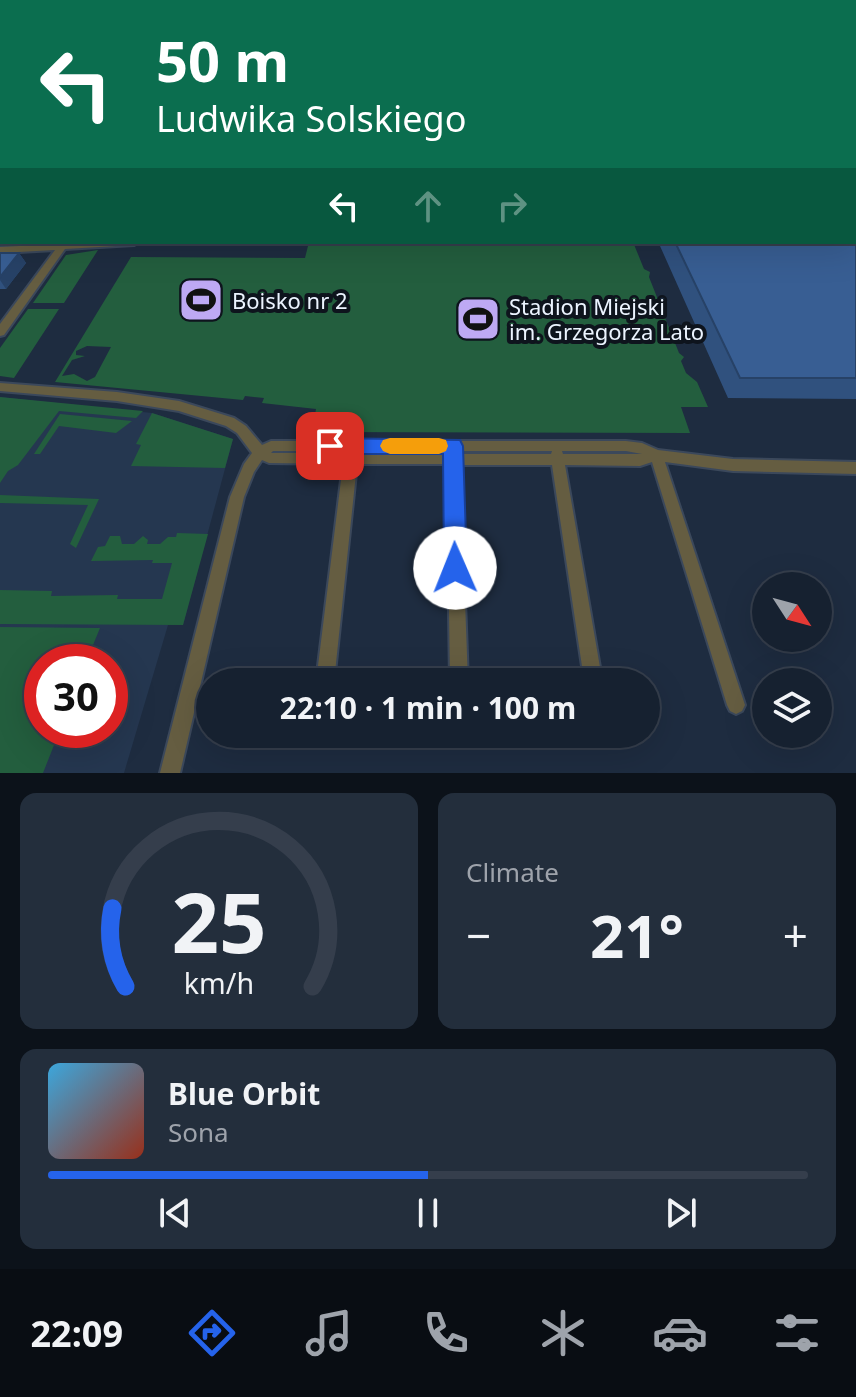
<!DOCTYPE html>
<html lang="en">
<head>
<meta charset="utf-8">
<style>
	body { margin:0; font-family:"Noto Sans",sans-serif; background:#232e3c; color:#f1f3f6; height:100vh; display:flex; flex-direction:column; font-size:30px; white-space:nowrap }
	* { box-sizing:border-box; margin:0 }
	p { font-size:26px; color:#9ea3ab }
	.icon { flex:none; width:44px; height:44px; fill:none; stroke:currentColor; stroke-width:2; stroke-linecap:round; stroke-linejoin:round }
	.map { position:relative; height:773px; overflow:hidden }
	.side { display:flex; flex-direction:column; gap:20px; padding:20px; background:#0c121a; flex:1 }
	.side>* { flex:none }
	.banner { position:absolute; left:0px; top:0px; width:856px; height:244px; box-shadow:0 8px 32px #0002,0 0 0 2px #353e4c; background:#0b6e4f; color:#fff; overflow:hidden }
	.needle { width:52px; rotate:126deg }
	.controls { position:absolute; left:752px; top:572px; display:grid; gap:16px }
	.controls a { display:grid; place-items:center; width:80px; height:80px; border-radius:50%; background:#162130; box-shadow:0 8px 32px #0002,0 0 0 2px #353e4c; font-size:40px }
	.speed { position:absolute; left:24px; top:644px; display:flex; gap:16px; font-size:40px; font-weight:700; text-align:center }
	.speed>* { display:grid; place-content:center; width:104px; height:104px; border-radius:50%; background:#162130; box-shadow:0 8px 32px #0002,0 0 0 2px #353e4c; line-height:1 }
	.speed .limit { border:12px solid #d22; background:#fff; color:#111 }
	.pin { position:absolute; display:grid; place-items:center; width:68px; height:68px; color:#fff; margin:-34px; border-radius:16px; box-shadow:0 4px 12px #0006 }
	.me { position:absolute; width:88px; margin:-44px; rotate:359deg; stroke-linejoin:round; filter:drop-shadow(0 0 6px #0008) }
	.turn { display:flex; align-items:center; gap:28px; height:168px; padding:0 24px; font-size:36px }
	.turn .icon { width:104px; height:104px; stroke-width:2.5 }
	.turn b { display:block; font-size:56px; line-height:68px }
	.lanes { display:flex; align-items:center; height:76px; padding:0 24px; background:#0003; justify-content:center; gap:40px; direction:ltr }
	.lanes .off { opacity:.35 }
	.big { font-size:60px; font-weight:700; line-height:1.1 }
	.side .tile { flex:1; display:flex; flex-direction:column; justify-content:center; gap:12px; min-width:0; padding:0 28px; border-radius:16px; background:#232e3c }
	.side .dial { align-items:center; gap:0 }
	.dial svg { height:208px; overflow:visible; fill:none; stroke:#353e4c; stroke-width:7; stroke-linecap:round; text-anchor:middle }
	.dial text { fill:#f1f3f6; stroke:none }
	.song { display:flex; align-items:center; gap:24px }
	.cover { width:96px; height:96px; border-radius:12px; background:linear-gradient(135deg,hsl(200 70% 55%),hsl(10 70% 35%)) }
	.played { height:8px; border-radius:4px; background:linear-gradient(90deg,#2563eb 50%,#353e4c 50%) }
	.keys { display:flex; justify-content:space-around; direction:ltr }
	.heat { display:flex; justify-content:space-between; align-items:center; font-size:44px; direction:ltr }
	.side .tiles { flex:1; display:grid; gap:20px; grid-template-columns:1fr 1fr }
	.tile:last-child { grid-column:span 2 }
	.trip { position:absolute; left:196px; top:668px; width:464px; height:80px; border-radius:40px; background:#162130; box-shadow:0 8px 32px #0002,0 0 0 2px #353e4c; font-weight:700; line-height:80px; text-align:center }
	.tab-bar { display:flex; height:128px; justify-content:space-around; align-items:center; background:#090d13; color:#9ea3ab }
	.tab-bar .icon { width:56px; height:56px }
	.tab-bar .current { color:#2563eb }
	.tab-bar b { font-size:36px; color:#f1f3f6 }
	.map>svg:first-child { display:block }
</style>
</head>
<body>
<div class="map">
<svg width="856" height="773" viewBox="0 0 856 773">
	<rect width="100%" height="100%" fill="#1e2c40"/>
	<!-- built -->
	<path fill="#253750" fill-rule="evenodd" d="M0,397l152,16 81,26 -50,186h-15l-44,148h-124zM42,662h68v68h-68z"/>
	<!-- green -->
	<path fill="#235e3e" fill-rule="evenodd" d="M309,242h324l11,27 6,3 -1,5 30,76 5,4 -3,4 5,12 11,9 11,25h-27l9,26 -378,-1 4,-23 -54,-6 2,-5 -19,-2 -2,4 -188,-18 76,-125 174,1zM87,346l24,1 -16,30 -8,4 -13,-7 -12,2 10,-16 13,-4 -9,-1v-4z
		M98,250l-34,53h-31l33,-48z
		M28,309h31l-45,69 -14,-2v-28z
		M0,397l143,14 -7,7 -77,-7 -41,54 -10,6 -8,12z
		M152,413l81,26 -8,29 -94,-2 10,-21 -5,-1z
		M60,414l72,7 -16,12 -57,-7 -19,28h-6z
		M0,495l99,4 -23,49 -6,-4 18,-39 -88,-2z
		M177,533l31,1 -25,91 -183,-1v-34l52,1 -1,5 67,-1 -1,4h45l10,-36h-20l1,-3 -62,1 7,-14 7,-1 5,-10h10l2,8h12l9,-8 5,4 -1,4h13l8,-7h8z
		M0,627l100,1 -14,34h-44v68h18l-17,43h-43z"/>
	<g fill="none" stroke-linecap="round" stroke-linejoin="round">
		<!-- minor casing -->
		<g stroke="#3b485b" stroke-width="4">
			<path id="minor" d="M0,65h2v4h-2z
				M0,77l2,1v3l-2,1z
				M0,107h2v5h-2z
				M854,109h2v4h-2z
				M0,141h2v6h-2z
				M854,166h2v6h-2z
				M854,189h2v6h-2z
				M854,213h2v6h-2z
				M61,242h78l-5,3 -69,4 -61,86 -4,1v-12l55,-74 -55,3v-6l59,-3z
				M0,383l117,9 62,9 55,17 12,8 16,19 9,-4h355l16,2 16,7 75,9 123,3v12l-123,-3 -68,-9 80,243 -3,6 -6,3 -6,-3 -3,-6 -75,-243 -12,4 -75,-1 36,208 -3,6 -6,3 -6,-3 -3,-6 -31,-208h-92l8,217h-18l-3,-218h-90l-23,218h-18l27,-218 -74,-1 -7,-3 -8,12 -10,25 -64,276h-20l70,-276 14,-33 8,-11 -15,-20 -11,-7 -47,-15 -62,-10 -117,-10zM273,451h73l-1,2h-74zM356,451h91l-1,2h-89zM459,451h93l-1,3h-91zM562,451h64l16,3h-79z"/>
		</g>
		<!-- tertiary casing -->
		<g stroke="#3b485b" stroke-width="4">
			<path id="tertiary" d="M2,13v4l-2,1v-4z
				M854,29l2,1v4l-2,-1z
				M854,50h2v4h-2z"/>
		</g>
		<!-- secondary casing -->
		<g stroke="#3b485b" stroke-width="4">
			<path id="secondary" d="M0,4l2,1v4l-2,-1z
				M854,100l2,1v6l-2,-1z"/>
		</g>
		<!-- minor -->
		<use href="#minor" fill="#655d41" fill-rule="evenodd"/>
		<!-- tertiary -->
		<use href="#tertiary" fill="#655d41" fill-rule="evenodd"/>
		<!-- secondary -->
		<use href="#secondary" fill="#86784b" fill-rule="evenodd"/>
		<!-- rail -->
		<path stroke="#aab4c2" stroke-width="2" stroke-dasharray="5 5" stroke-linecap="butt" d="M517,0l13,2
			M553,0l12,2
			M575,0l13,2"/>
	</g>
	<!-- wall -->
	<path fill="#30517e" d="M2,20v26h-2v-25z
		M854,67l2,1v25h-2z
		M856,241v158l-128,-1 -68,-152 1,-4h193z
		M0,253h19l7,10 -20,26h-6z"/>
	<!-- shaded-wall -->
	<path fill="#274267" d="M19,253l7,10 -20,26 -6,-9v-3z"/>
	<!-- building -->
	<path fill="#385e93" stroke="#274267" stroke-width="2" d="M2,20v14h-2v-13z
		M854,67l2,1v10h-2z
		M854,238l2,3v137h-116l-65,-136h179z
		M0,253h19l-19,24z"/>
	<!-- route -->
	<path fill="#2563eb" stroke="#184099" stroke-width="2" d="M330,438l130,2 3,6 4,122 -3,8 -9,3 -8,-3 -3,-8 -1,-114h-113l-7,-3 -3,-5 3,-6z"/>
	<!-- slow -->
	<path fill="#f59e0b" d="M390,438h49l7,2 2,6 -2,5 -7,3h-49l-7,-3 -3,-5 3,-6z"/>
	<!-- icons -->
	<defs>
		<g id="stadium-square" transform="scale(2.3)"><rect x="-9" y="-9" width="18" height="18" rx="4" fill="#bea9f4" stroke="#0e141d"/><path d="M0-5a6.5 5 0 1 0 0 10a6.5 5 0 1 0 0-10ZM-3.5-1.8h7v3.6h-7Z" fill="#111"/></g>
	</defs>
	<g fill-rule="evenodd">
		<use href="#stadium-square" x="201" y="300"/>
		<use href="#stadium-square" x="478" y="319"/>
	</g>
	<g text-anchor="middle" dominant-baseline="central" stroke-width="8" stroke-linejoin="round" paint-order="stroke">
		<!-- poi labels -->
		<g font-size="22" fill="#ecf4ff" stroke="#0e141d" text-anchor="start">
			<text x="232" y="300">Boisko nr 2</text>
			<text x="509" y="306">Stadion Miejski<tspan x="509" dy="25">im. Grzegorza Lato</tspan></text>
		</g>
	</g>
</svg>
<div class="controls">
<a><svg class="needle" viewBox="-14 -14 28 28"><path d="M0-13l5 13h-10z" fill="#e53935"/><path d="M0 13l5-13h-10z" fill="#9ea3ab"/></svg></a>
<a><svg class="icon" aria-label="layers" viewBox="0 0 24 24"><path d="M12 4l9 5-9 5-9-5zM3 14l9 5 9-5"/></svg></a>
</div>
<div class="speed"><div class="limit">30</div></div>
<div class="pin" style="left:330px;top:446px;background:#d93025"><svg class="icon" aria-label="arrive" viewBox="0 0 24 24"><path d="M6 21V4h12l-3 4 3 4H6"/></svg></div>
<svg class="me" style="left:455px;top:568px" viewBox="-20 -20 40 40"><circle r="19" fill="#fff"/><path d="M0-13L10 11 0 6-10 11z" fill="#2563eb"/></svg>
<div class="trip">22:10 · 1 min · 100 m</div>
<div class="banner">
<div class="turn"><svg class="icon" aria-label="left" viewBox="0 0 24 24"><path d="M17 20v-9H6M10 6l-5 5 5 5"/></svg><div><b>50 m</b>Ludwika Solskiego</div></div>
<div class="lanes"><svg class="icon" aria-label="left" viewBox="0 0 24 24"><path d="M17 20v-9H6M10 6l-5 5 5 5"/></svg><svg class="icon off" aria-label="ahead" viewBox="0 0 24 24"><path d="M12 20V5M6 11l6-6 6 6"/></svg><svg class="icon off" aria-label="right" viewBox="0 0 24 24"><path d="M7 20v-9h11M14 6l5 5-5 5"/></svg></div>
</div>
</div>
<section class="side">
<div class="tiles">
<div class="tile dial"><svg viewBox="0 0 100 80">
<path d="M14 69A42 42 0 1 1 86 69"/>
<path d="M14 69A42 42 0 0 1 9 39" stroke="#2563eb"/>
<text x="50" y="56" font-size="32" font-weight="700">25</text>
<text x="50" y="72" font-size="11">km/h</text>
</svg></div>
<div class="tile"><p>Climate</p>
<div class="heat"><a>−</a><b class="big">21°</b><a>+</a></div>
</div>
<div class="tile">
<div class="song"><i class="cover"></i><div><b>Blue Orbit</b><p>Sona</p></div></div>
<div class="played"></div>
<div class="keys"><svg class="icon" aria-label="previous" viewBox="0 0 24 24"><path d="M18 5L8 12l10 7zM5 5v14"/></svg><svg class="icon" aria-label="pause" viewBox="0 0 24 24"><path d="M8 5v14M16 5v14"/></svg><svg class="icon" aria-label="next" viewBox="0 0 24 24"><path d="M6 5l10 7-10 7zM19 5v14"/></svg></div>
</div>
</div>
</section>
<nav class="tab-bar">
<b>22:09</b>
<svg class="icon current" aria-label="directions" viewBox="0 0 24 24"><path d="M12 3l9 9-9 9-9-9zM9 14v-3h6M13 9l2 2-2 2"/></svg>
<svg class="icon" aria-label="music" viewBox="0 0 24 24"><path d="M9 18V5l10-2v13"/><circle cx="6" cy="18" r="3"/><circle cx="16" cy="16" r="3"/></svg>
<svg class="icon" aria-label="phone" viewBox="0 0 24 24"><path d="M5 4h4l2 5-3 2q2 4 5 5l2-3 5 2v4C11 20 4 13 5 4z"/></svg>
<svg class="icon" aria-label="climate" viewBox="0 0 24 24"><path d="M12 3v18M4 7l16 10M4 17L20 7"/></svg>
<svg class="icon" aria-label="car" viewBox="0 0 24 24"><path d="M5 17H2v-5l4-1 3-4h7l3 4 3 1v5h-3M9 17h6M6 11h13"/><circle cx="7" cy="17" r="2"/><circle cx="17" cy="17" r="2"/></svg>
<svg class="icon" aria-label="filters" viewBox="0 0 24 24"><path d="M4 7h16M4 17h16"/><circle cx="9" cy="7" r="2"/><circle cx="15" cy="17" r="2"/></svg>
</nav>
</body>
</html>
